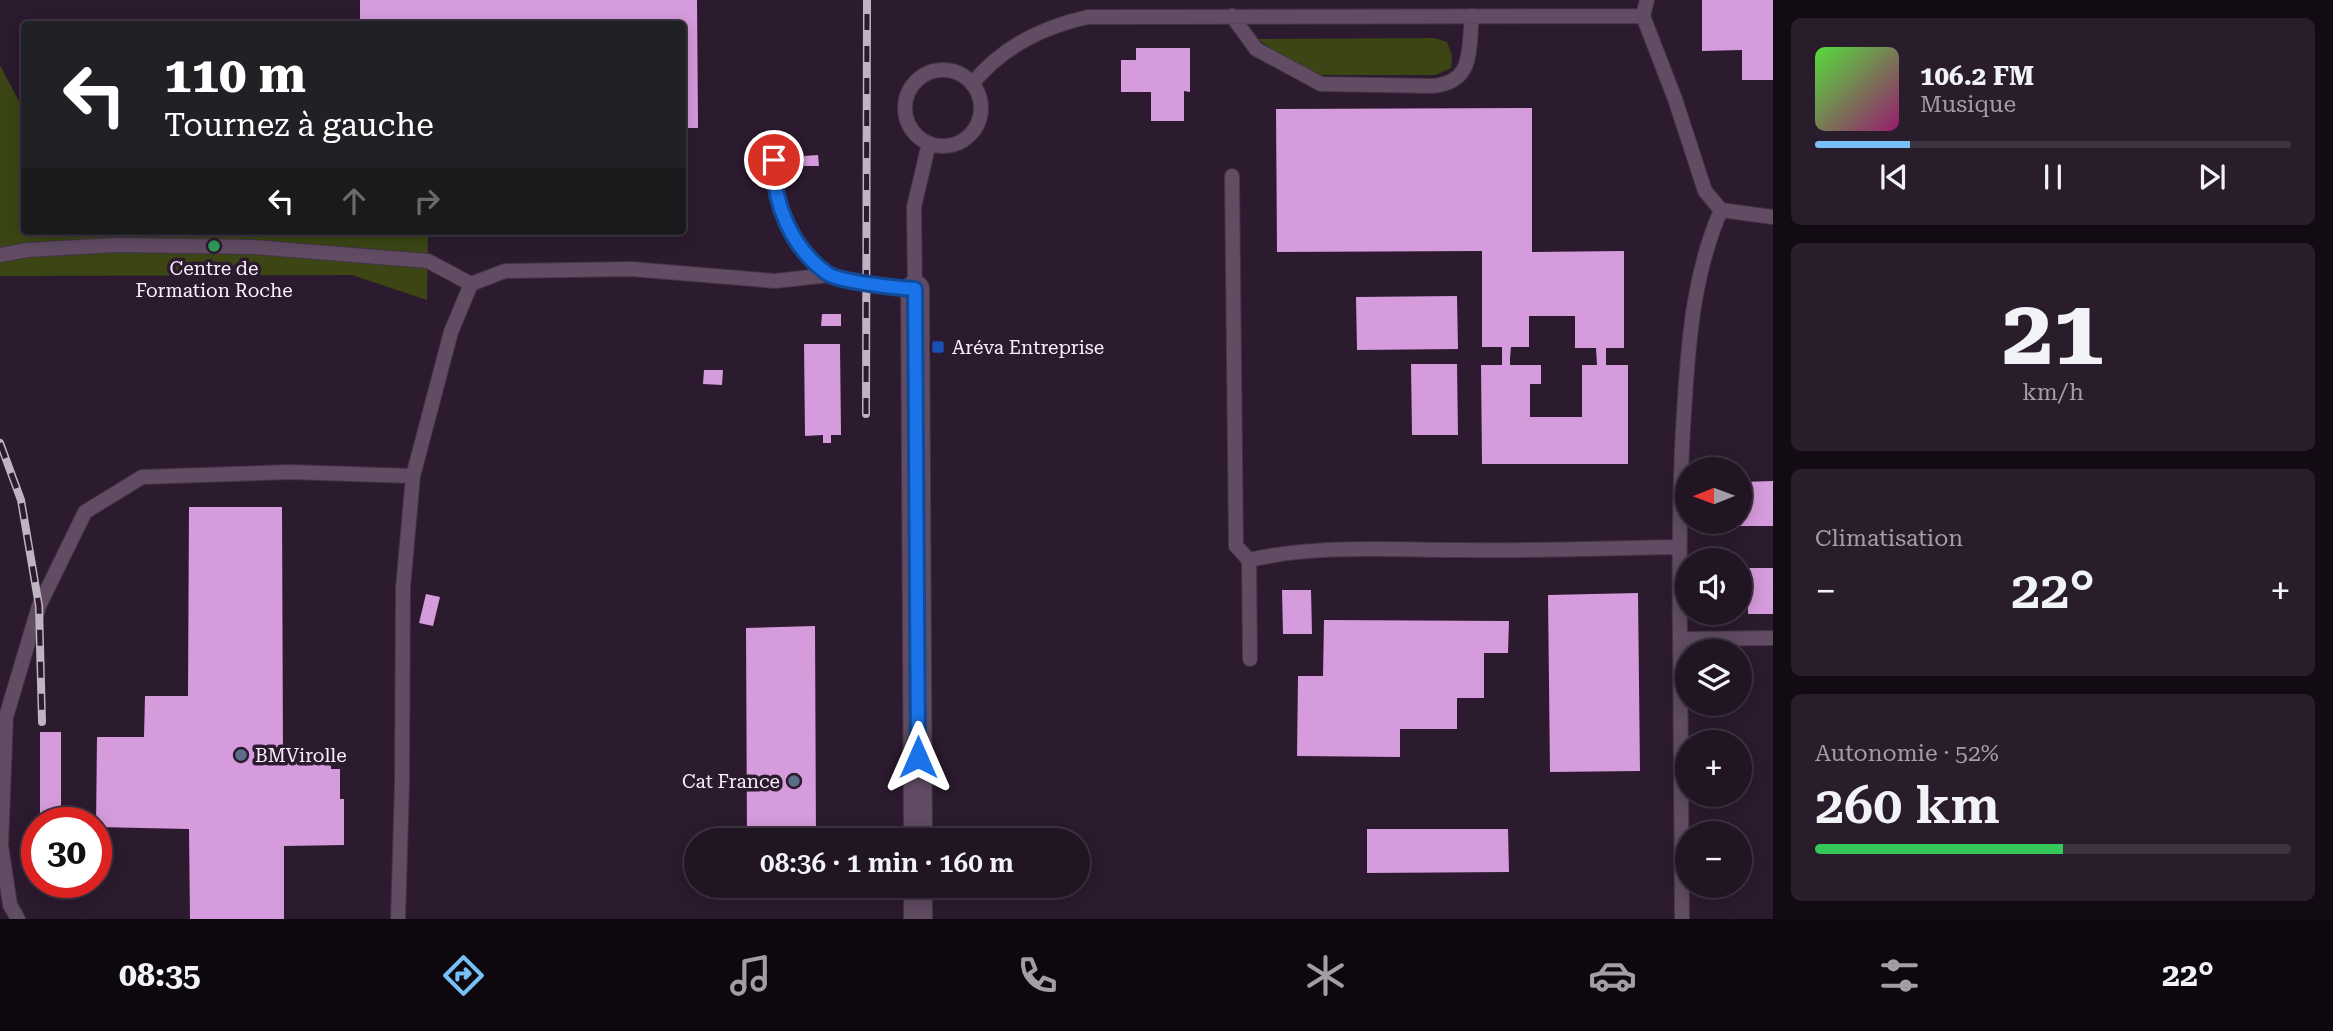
<!DOCTYPE html>
<html lang="fr">
<head>
<meta charset="utf-8">
<style>
	body { margin:0; font-family:"Roboto Serif",serif; background:#291d2b; color:#f1f3f6; height:100vh; display:flex; flex-direction:column; font-size:26px; white-space:nowrap }
	* { box-sizing:border-box; margin:0 }
	p { font-size:23px; color:#a29ea6 }
	.icon { flex:none; width:38px; height:38px; fill:none; stroke:currentColor; stroke-width:2; stroke-linecap:round; stroke-linejoin:round }
	.map { position:relative; flex:1; overflow:hidden }
	.drawer { display:flex; flex-direction:column; gap:18px; padding:18px; background:#120b13; width:560px }
	.drawer>* { flex:none }
	.banner { position:absolute; left:21px; top:21px; width:665px; height:214px; border-radius:7px; box-shadow:0 4px 18px #0003,0 0 0 2px #3e3341; background:#202124; color:#fff; overflow:hidden }
	.needle { width:46px; rotate:269deg }
	.buttons { position:absolute; left:1675px; top:457px; display:grid; gap:14px }
	.buttons a { display:grid; place-items:center; width:77px; height:77px; border-radius:50%; background:#211423; box-shadow:0 4px 18px #0003,0 0 0 2px #3e3341; font-size:35px }
	.speed { position:absolute; left:21px; top:807px; display:flex; gap:14px; font-size:35px; font-weight:700; text-align:center }
	.speed>* { display:grid; place-content:center; width:91px; height:91px; border-radius:50%; background:#211423; box-shadow:0 4px 18px #0003,0 0 0 2px #3e3341; line-height:1 }
	.speed .limit { border:10px solid #d22; background:#fff; color:#111 }
	.pin { position:absolute; display:grid; place-items:center; width:60px; height:60px; color:#fff; margin:-30px; border:4px solid #fff; border-radius:50%; box-shadow:0 2px 7px #0007 }
	.me { position:absolute; width:77px; margin:-38px; rotate:0deg; stroke-linejoin:round; filter:drop-shadow(0 0 5px #0008) }
	.turn { display:flex; align-items:center; gap:24px; height:147px; padding:0 28px; font-size:32px }
	.turn .icon { width:91px; height:91px; stroke-width:2.5 }
	.turn b { display:block; font-size:49px; line-height:60px }
	.lanes { display:flex; align-items:center; height:66px; padding:0 28px; background:#0003; justify-content:center; gap:35px; direction:ltr }
	.lanes .off { opacity:.35 }
	.big { font-size:52px; font-weight:600; line-height:1.1 }
	.drawer .widget { flex:1; display:flex; flex-direction:column; justify-content:center; gap:10px; min-width:0; padding:0 24px; border-radius:10px; background:#291d2b }
	.drawer .dial { align-items:center; gap:0 }
	.dial b { font-size:91px; line-height:1 }
	.song { display:flex; align-items:center; gap:21px }
	.cover { width:84px; height:84px; border-radius:10px; background:linear-gradient(135deg,hsl(110 70% 55%),hsl(320 70% 35%)) }
	.played { height:7px; border-radius:4px; background:linear-gradient(90deg,#77c0f7 20%,#3e3341 20%) }
	.keys { display:flex; justify-content:space-around; direction:ltr }
	.heat { display:flex; justify-content:space-between; align-items:center; font-size:38px; direction:ltr }
	.charge { height:10px; border-radius:5px; background:linear-gradient(90deg,#34c759 52%,#3e3341 0) }
	.trip { position:absolute; left:684px; top:828px; width:406px; height:70px; border-radius:35px; background:#211423; box-shadow:0 4px 18px #0003,0 0 0 2px #3e3341; font-weight:600; line-height:70px; text-align:center }
	.tab-bar { display:flex; height:112px; justify-content:space-around; align-items:center; background:#0d080e; color:#a29ea6 }
	.tab-bar .icon { width:49px; height:49px }
	.tab-bar .current { color:#77c0f7 }
	.tab-bar b { font-size:32px; color:#f1f3f6 }
	main { display:flex; flex:1; min-height:0 }
	.map>svg:first-child { display:block }
</style>
</head>
<body>
<main>
<div class="map">
<svg width="1773" height="919" viewBox="0 0 1773 919">
	<rect width="100%" height="100%" fill="#2c1a2f"/>
	<!-- green -->
	<path fill="#3b4614" d="M1434,38l13,4 5,14 -1,12 -15,7h-122l-31,-17 -25,-19z
		M0,65l24,46v120h404l-1,69 -75,-25 -352,1z"/>
	<!-- building -->
	<path fill="#d69bdd" fill-rule="evenodd" d="M360,0h337l1,128h-16v-104h-322z
		M1702,0h71v80h-31v-30l-40,1z
		M1136,48h54v44l-6,-1v30h-33v-29h-30v-32h15z
		M1532,108v144l92,-1v97h-18v17h22v99h-146l-1,-99h21v-18h-20v-96l-205,1 -1,-143zM1529,316h46v32h21l1,17h-15v52h-52v-33h11v-19h-31v-7l1,-11h18z
		M818,155l1,11h-15v-10z
		M1457,296l1,53 -101,1 -1,-53z
		M822,314h19v12h-20z
		M804,344h36l1,91h-10v8h-8v-8l-18,1z
		M1411,364h46l1,71h-46z
		M704,370h19l-1,15 -19,-1z
		M1773,481v45h-56v-4h23v-40z
		M189,507h93l1,250h23l-1,-4h26v16h9v30h4v46l-60,1v73h-94l-1,-90 -93,-2 1,-90h47l1,-41h43z
		M1747,568h26v46h-25z
		M1282,590h29l1,44h-29z
		M1638,593l2,178 -90,1 -2,-177z
		M426,594l14,3 -7,29 -14,-3z
		M1324,620l185,1 -1,32h-24v45h-27v31h-57v28l-103,-1 1,-80h25z
		M815,626l1,214h-69l-1,-212z
		M40,732h21v90h-21z
		M1367,829h141l1,43 -142,1z"/>
	<g fill="none" stroke-linecap="round" stroke-linejoin="round">
		<!-- service casing -->
		<g stroke="#423444" stroke-width="16">
			<path id="service" d="M1232,16l24,33 65,35 112,2c42,-4 35,-37 39,-70
				M1643,16l32,83 30,92 16,19c-26,60 -32,123 -36,188 -6,80 -6,160 -5,241l93,-1
				M905 108a38 38 0 1 1 76 0a38 38 0 1 1-76 0Z
				M972,84c30,-37 70,-57 116,-67l555,-1 4,-16
				M773,160c-1,42 20,90 55,114 13,8 70,14 87,15l-1,-82 15,-64
				M1232,176l4,370 13,14 1,99
				M1721,210l52,7
				M0,255l27,-5 88,-5 138,2 175,14 43,23
				M1249,560c70,-16 143,-10 215,-10 71,1 143,-2 215,-3
				M1680,639l2,280
				M18,919l-8,-14 -9,-60 5,-128 33,-111 46,-94 57,-35 148,-5 123,4
				M398,919l4,-135 1,-196 10,-112 38,-144 20,-48 34,-13 126,-2 144,12 55,-6"/>
		</g>
		<!-- minor casing -->
		<g stroke="#423444" stroke-width="30">
			<path id="minor" d="M915,289l3,551
				M918,886v33"/>
		</g>
		<!-- service -->
		<use href="#service" stroke="#614c63" stroke-width="14"/>
		<!-- minor -->
		<use href="#minor" stroke="#614c63" stroke-width="28"/>
		<!-- rail casing -->
		<g stroke="#c2b3c3" stroke-width="8">
			<path id="rail" d="M866,414l1,-414
				M0,443l21,57 18,106 3,116"/>
		</g>
		<!-- rail -->
		<use href="#rail" stroke="#2c1a2f" stroke-width="5" stroke-dasharray="16" stroke-linecap="butt"/>
	</g>
	<g fill="none" stroke-linecap="round" stroke-linejoin="round">
		<!-- route casing -->
		<g stroke="#114b97" stroke-width="18">
			<path id="route" d="M774,160c-2,42 18,89 54,114 13,8 70,14 87,15l3,468"/>
		</g>
		<!-- route -->
		<use href="#route" stroke="#1a73e8" stroke-width="12"/>
	</g>
	<!-- markers -->
	<circle fill="#2e9e5b" stroke="#2c1a2f" stroke-width="2.5" cx="214" cy="246" r="7"/>
	<rect fill="#1a4fb4" stroke="#2c1a2f" stroke-width="2.5" x="931" y="340" width="14" height="14" rx="3.5"/>
	<g fill="#5c6f8a" stroke="#2c1a2f" stroke-width="2.5">
		<circle cx="241" cy="755" r="7"/>
		<circle cx="794" cy="781" r="7"/>
	</g>
	<g text-anchor="middle" dominant-baseline="central" stroke-width="7" stroke-linejoin="round" paint-order="stroke">
		<!-- poi labels -->
		<g font-size="19" fill="#fceffd" stroke="#2c1a2f" text-anchor="start">
			<text x="214" y="268" text-anchor="middle">Centre de<tspan x="214" dy="22">Formation Roche</tspan></text>
			<text x="952" y="347">Aréva Entreprise</text>
			<text x="255" y="755">BMVirolle</text>
			<text x="780" y="781" text-anchor="end">Cat France</text>
		</g>
	</g>
</svg>
<div class="buttons">
<a><svg class="needle" viewBox="-14 -14 28 28"><path d="M0-13l5 13h-10z" fill="#e53935"/><path d="M0 13l5-13h-10z" fill="#a29ea6"/></svg></a>
<a><svg class="icon" aria-label="sound" viewBox="0 0 24 24"><path d="M4 9h4l5-4v14l-5-4H4zM17 9q2 3 0 6"/></svg></a>
<a><svg class="icon" aria-label="layers" viewBox="0 0 24 24"><path d="M12 4l9 5-9 5-9-5zM3 14l9 5 9-5"/></svg></a>
<a>+</a>
<a>−</a>
</div>
<div class="speed"><div class="limit">30</div></div>
<div class="pin" style="left:774px;top:160px;background:#d93025"><svg class="icon" aria-label="arrive" viewBox="0 0 24 24"><path d="M6 21V4h12l-3 4 3 4H6"/></svg></div>
<svg class="me" style="left:918px;top:757px" viewBox="-20 -20 40 40"><path d="M0-17L14 15 0 8-14 15z" fill="#1a73e8" stroke="#fff" stroke-width="4"/></svg>
<div class="trip">08:36 · 1 min · 160 m</div>
<div class="banner">
<div class="turn"><svg class="icon" aria-label="left" viewBox="0 0 24 24"><path d="M17 20v-9H6M10 6l-5 5 5 5"/></svg><div><b>110 m</b>Tournez à gauche</div></div>
<div class="lanes"><svg class="icon" aria-label="left" viewBox="0 0 24 24"><path d="M17 20v-9H6M10 6l-5 5 5 5"/></svg><svg class="icon off" aria-label="ahead" viewBox="0 0 24 24"><path d="M12 20V5M6 11l6-6 6 6"/></svg><svg class="icon off" aria-label="right" viewBox="0 0 24 24"><path d="M7 20v-9h11M14 6l5 5-5 5"/></svg></div>
</div>
</div>
<section class="drawer">
<div class="widget">
<div class="song"><i class="cover"></i><div><b>106.2 FM</b><p>Musique</p></div></div>
<div class="played"></div>
<div class="keys"><svg class="icon" aria-label="previous" viewBox="0 0 24 24"><path d="M18 5L8 12l10 7zM5 5v14"/></svg><svg class="icon" aria-label="pause" viewBox="0 0 24 24"><path d="M8 5v14M16 5v14"/></svg><svg class="icon" aria-label="next" viewBox="0 0 24 24"><path d="M6 5l10 7-10 7zM19 5v14"/></svg></div>
</div>
<div class="widget dial"><b>21</b><p>km/h</p></div>
<div class="widget"><p>Climatisation</p>
<div class="heat"><a>−</a><b class="big">22°</b><a>+</a></div>
</div>
<div class="widget"><p>Autonomie · 52%</p><b class="big">260 km</b><div class="charge"></div></div>
</section>
</main>
<nav class="tab-bar">
<b>08:35</b>
<svg class="icon current" aria-label="directions" viewBox="0 0 24 24"><path d="M12 3l9 9-9 9-9-9zM9 14v-3h6M13 9l2 2-2 2"/></svg>
<svg class="icon" aria-label="music" viewBox="0 0 24 24"><path d="M9 18V5l10-2v13"/><circle cx="6" cy="18" r="3"/><circle cx="16" cy="16" r="3"/></svg>
<svg class="icon" aria-label="phone" viewBox="0 0 24 24"><path d="M5 4h4l2 5-3 2q2 4 5 5l2-3 5 2v4C11 20 4 13 5 4z"/></svg>
<svg class="icon" aria-label="climate" viewBox="0 0 24 24"><path d="M12 3v18M4 7l16 10M4 17L20 7"/></svg>
<svg class="icon" aria-label="car" viewBox="0 0 24 24"><path d="M5 17H2v-5l4-1 3-4h7l3 4 3 1v5h-3M9 17h6M6 11h13"/><circle cx="7" cy="17" r="2"/><circle cx="17" cy="17" r="2"/></svg>
<svg class="icon" aria-label="filters" viewBox="0 0 24 24"><path d="M4 7h16M4 17h16"/><circle cx="9" cy="7" r="2"/><circle cx="15" cy="17" r="2"/></svg>
<b>22°</b>
</nav>
</body>
</html>
